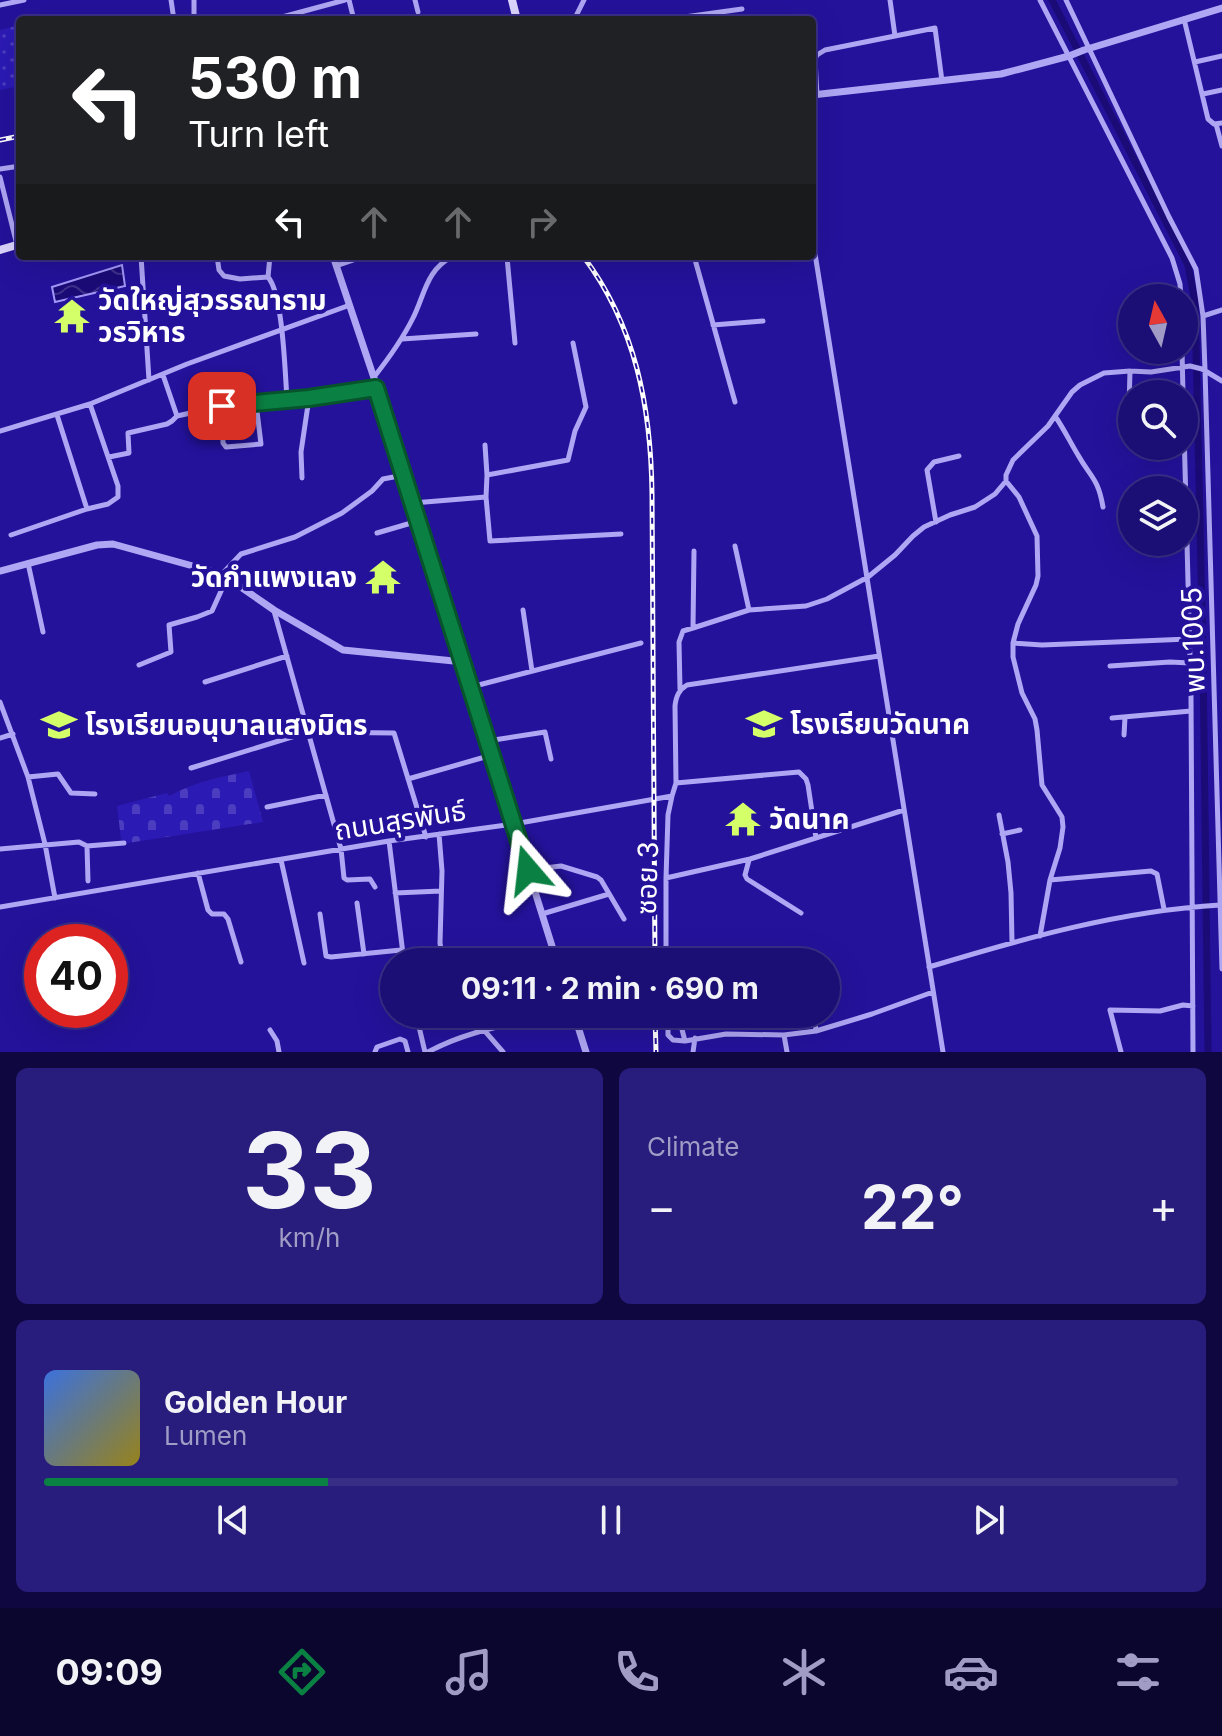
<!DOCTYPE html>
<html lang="en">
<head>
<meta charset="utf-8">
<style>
	body { margin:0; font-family:Inter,"Noto Sans Thai",sans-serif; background:#281c7c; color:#f1f3f6; height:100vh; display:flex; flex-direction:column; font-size:30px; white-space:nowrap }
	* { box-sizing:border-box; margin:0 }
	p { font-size:26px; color:#a09cc5 }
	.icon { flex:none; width:44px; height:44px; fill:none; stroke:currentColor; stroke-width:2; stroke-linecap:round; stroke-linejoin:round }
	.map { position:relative; height:1052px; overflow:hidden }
	.details { display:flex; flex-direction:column; gap:16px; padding:16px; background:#0f0840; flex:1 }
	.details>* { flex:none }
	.guide { position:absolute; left:16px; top:16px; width:800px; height:244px; border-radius:8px; box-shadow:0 8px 32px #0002,0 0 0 2px #392e86; background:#202124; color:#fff; overflow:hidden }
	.needle { width:52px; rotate:352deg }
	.controls { position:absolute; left:1118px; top:284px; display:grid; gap:16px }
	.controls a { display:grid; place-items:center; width:80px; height:80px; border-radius:50%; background:#1b0e74; box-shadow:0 8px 32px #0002,0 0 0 2px #392e86; font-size:40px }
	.speed { position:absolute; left:24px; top:924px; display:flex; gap:16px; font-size:40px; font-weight:700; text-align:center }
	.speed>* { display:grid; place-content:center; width:104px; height:104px; border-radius:50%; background:#1b0e74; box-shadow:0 8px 32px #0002,0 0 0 2px #392e86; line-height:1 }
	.speed .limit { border:12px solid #d22; background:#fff; color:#111 }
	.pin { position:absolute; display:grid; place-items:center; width:68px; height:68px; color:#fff; margin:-34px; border-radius:16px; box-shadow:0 4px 12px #0006 }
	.me { position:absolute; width:88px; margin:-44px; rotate:343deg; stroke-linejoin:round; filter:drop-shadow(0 0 6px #0008) }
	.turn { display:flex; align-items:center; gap:28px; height:168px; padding:0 40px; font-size:36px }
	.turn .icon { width:104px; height:104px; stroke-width:2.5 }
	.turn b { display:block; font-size:56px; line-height:68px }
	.lanes { display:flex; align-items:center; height:76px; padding:0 40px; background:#0003; justify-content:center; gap:40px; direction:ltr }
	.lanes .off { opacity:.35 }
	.big { font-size:60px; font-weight:700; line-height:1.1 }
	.details .card { flex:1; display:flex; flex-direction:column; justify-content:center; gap:12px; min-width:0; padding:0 28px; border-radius:12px; background:#281c7c }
	.details .dial { align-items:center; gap:0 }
	.dial b { font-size:104px; line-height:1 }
	.song { display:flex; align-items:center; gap:24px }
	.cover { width:96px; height:96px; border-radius:12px; background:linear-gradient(135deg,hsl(220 70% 55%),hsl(50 70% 35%)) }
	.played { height:8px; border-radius:4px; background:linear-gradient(90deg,#0b8043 25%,#392e86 25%) }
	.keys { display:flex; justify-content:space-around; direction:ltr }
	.heat { display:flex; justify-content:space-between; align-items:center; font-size:44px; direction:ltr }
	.details .tiles { flex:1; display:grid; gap:16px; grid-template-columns:1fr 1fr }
	.card:last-child { grid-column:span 2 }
	.trip { position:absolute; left:380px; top:948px; width:460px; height:80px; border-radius:40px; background:#1b0e74; box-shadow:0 8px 32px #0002,0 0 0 2px #392e86; font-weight:700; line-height:80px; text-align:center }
	.dock { display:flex; height:128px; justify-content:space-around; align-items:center; background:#0b062e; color:#a09cc5 }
	.dock .icon { width:56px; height:56px }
	.dock .on { color:#0b8043 }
	.dock b { font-size:36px; color:#f1f3f6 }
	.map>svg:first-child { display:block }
</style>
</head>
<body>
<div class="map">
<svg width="1222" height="1052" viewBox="0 0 1222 1052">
	<defs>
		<pattern id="grass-dots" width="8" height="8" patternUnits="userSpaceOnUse" patternTransform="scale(2)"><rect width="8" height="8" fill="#2c1ab5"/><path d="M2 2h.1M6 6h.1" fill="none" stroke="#4c3cc0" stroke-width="1.8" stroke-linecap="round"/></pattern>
		<pattern id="cemetery-stones" width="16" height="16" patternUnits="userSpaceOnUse" patternTransform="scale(2)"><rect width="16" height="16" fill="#2c1ab5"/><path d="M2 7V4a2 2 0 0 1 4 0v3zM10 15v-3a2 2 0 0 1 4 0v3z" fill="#4c3cc0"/></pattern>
		<pattern id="water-waves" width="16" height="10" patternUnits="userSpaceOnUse" patternTransform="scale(2)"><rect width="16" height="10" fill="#1a0b77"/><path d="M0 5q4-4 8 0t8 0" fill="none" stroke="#3c308b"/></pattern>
	</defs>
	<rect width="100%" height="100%" fill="#24129b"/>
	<!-- grass -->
	<path fill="url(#grass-dots)" d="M20,25v61l-20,4v-60z"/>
	<!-- cemetery -->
	<path fill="url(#cemetery-stones)" d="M249,771l14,51 -135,21 -7,-4 -4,-33 50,-13 2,3c25,-14 52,-19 80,-25z"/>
	<!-- water -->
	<path fill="url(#water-waves)" stroke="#a297f7" stroke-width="2" d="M122,265l3,21 -70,16 -3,-15z"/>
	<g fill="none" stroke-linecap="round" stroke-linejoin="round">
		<!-- canal -->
		<path stroke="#1a0b77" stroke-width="7" d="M1052,0l136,265 7,37 8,354 5,396"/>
		<!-- minor -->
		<path stroke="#afa6f4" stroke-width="5" d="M171,0l3,20
			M194,0v20
			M349,0l5,20
			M415,0l3,12
			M890,0l5,36
			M1040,0l132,258 8,26 1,14
			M1066,0l103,217 27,52 7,47 2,54 17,599
			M0,5l24,-5
			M1184,19l24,100 6,5 8,-1
			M271,20l74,-20
			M574,20l10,-20
			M663,20l79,-11
			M1195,62l27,-6
			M1203,94l19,-4
			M817,95l-2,-36 2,-4 8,-5 110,-22 7,53
			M1216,124l6,22
			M0,169l20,-3
			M0,177l17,68
			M812,235l131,817
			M141,256l8,124
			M217,256l2,14 5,6 16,3 28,-2c15,17 17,96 19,122
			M505,256l39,2
			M694,256l41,146
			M507,257l8,86
			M336,266l29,-10
			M268,277l2,-21
			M1203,316l19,-6
			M713,325l50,-4
			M402,339l74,-5
			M1182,350l1,44
			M163,375l14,41 45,-10 87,-8 67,-10
			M374,377c15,-19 28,-37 39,-59 12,-24 13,-48 40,-62
			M222,406l1,37 3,4 35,-3 -5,-41
			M1127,412l2,-5 1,-36 21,1 39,-6 12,3 20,12
			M57,415l30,94
			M1055,416c9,13 15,26 23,39 13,23 20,23 25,52
			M1184,429l7,267 2,356
			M0,431l90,-27 97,-40 163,-59
			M485,445l2,30
			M109,457l20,-4 -1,-20 39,-9 5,-3 5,-5
			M302,478l-1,-26 8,-54
			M1006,481l13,16 18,39 1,40 -2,9 -18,39 -5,19v14l9,36 13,26 2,11 5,55 20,32 1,10 -3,21 -10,32 -10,56
			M486,497l1,-22 81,-15 7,-29 11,-24 -13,-64
			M413,503l73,-6 4,44 131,-7
			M936,522l-9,-52 7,-8 25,-6
			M377,533l41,-12
			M11,535l76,-26 21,-5 10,-7v-11l-28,-82
			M735,546l14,64
			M694,551l-1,77 56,-18 57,-4 21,-7 41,-22 27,-22 18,-19 11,-9 26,-12 25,-8 20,-13 11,-13v-6l7,-15 35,-34 24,-34 8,-7 24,-12 26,-2
			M28,563l15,69
			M222,574l19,-20 54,-17 47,-24 30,-22 11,-12 21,-4
			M523,610l9,61
			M274,611l67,238 3,29 3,2 23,-1 5,8
			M1013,643l29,2 147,-6
			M139,665l32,-13 -2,-27 28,-8 15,-6 15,-33
			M1110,666l60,-4 20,1
			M205,682l82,-26
			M471,687l170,-44
			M680,689l-1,-47 4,-11 10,-3
			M0,702l28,75 17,67 10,54
			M1112,718l79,-7
			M1124,735l1,-18
			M0,738l13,-4
			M487,741l58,-9 6,27
			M191,768l117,-36 86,1 32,104
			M28,777l30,-3 13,19 24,1
			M408,779l84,-24
			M676,783l-1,-77c1,-10 4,-16 12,-21l192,-29
			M267,807l59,-12
			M999,815l9,47 3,31 1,49
			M439,834l3,37 -2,72 3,19
			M1002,834l18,-4
			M389,841l15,121
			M87,846l37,-3
			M0,849l79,-7 8,4 1,35
			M281,860l23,103
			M749,860l-4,15 2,4 54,34
			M528,870l33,-4 36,11 4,3 23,39
			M198,873l10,37 4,4h12l4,5 13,43
			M666,878l84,-19 154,-49
			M1050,880l101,-9 6,3 7,35
			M395,893l46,-2
			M357,903l7,51
			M0,907l389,-66 125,-17 158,-28 4,-13 123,-11 7,7 2,6 8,53
			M320,914l6,42 5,1 70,-7
			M542,914l67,-20
			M666,962v-84l2,-63 4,-19
			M929,967c96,-29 191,-56 291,-62
			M416,1014l9,38
			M470,1014l33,38
			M668,1014v21l5,5 12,1 -7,-27
			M814,1014l2,17
			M270,1030l7,11 2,11
			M784,1035l3,17
			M685,1041l41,-7 58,1 32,-4 56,-17 61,-22
			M375,1052l2,-5 23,-8 5,2 3,11
			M428,1052c35,-19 73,-26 112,-35
			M693,1052l2,-14
			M1121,1052l-11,-42 50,1 23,-6 10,1"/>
		<!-- tertiary -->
		<path stroke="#afa6f4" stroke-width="7" d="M812,95l189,-21 68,-18 15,-6 138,-42
			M333,256l41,122 183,584
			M0,571l97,-26 16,-1 109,30 52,36 69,40 121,12
			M574,1014l12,38"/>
		<!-- secondary -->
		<path stroke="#dbd5fd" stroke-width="8" d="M512,0l5,20
			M0,250l20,-6"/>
		<!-- rail casing -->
		<g stroke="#fff" stroke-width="5">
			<path id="rail" d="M0,140l20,-4
				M583,256c53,70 68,152 69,238l3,468
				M655,1014l1,38"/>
		</g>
		<!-- rail -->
		<use href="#rail" stroke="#24129b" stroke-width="2" stroke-dasharray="6" stroke-linecap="butt"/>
	</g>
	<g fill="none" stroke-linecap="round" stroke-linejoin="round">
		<!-- route casing -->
		<g stroke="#07532c" stroke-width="20">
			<path id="route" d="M222,406l87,-8 67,-10 152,482"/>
		</g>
		<!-- route -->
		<use href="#route" stroke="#0b8043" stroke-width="14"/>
	</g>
	<!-- icons -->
	<defs>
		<g id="temple-bare" transform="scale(2.76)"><path d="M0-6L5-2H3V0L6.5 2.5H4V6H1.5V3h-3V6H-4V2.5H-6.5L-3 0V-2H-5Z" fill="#d5ff68" stroke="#24129b" stroke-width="2.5" paint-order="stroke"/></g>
		<g id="school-bare" transform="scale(2.76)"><path d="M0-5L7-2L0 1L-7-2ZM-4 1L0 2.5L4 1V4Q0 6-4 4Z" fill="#d5ff68" stroke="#24129b" stroke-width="2.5" paint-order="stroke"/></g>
	</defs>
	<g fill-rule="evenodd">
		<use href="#temple-bare" x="72" y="316"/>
		<use href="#temple-bare" x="383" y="577"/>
		<use href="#school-bare" x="764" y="724"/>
		<use href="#school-bare" x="59" y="725"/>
		<use href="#temple-bare" x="743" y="819"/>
	</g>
	<g text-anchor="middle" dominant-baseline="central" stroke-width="8" stroke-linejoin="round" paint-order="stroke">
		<!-- poi labels -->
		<g font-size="28" font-weight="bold" fill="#fff" stroke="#24129b" text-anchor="start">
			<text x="98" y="300">วัดใหญ่สุวรรณาราม<tspan x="98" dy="32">วรวิหาร</tspan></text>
			<text x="357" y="577" text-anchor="end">วัดกำแพงแลง</text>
			<text x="790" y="724">โรงเรียนวัดนาค</text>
			<text x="85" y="725">โรงเรียนอนุบาลแสงมิตร</text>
			<text x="769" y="819">วัดนาค</text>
		</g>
		<!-- street labels -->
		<g font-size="28" fill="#fff" stroke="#24129b">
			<text transform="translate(1193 640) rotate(-92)">พบ.1005</text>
			<text transform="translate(400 820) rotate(-9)">ถนนสุรพันธ์</text>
			<text transform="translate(647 878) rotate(-88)">ซอย 3</text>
		</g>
	</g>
</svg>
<div class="controls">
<a><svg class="needle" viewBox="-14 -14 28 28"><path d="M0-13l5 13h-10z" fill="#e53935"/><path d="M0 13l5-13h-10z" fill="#a09cc5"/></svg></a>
<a><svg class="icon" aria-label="search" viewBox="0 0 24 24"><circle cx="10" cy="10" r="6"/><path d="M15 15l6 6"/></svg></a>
<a><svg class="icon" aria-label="layers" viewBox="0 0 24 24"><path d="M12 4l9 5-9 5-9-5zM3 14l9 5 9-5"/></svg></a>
</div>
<div class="speed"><div class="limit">40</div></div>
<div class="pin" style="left:222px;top:406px;background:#d93025"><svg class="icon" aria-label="arrive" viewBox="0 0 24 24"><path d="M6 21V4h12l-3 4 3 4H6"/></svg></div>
<svg class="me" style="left:528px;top:870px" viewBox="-20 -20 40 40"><path d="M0-17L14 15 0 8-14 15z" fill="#0b8043" stroke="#fff" stroke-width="4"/></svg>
<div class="trip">09:11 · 2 min · 690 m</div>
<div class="guide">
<div class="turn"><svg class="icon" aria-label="left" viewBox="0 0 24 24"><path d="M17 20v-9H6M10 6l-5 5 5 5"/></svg><div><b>530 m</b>Turn left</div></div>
<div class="lanes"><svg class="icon" aria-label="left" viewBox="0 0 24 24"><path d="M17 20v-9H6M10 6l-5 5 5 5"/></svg><svg class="icon off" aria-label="ahead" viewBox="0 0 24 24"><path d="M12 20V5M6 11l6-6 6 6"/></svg><svg class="icon off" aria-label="ahead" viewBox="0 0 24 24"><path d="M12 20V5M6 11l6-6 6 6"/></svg><svg class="icon off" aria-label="right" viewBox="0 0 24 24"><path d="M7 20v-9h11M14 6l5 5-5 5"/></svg></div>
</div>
</div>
<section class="details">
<div class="tiles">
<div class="card dial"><b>33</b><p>km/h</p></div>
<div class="card"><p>Climate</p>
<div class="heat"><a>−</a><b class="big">22°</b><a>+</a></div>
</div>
<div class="card">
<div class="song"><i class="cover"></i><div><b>Golden Hour</b><p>Lumen</p></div></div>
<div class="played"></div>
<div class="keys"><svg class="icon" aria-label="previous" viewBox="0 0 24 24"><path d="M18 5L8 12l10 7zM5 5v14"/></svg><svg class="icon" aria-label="pause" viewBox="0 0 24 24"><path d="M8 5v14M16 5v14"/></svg><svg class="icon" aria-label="next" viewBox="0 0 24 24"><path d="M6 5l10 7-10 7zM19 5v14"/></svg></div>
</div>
</div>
</section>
<nav class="dock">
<b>09:09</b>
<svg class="icon on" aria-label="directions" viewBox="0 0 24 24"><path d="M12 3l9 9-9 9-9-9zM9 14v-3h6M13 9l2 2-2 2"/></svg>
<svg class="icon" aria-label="music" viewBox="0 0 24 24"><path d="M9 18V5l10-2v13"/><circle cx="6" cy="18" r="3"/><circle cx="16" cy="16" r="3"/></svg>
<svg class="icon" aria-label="phone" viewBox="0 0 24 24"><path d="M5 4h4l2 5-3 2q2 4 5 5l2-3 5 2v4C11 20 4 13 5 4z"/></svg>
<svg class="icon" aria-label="climate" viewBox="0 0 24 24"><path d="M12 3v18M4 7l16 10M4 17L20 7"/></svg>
<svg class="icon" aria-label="car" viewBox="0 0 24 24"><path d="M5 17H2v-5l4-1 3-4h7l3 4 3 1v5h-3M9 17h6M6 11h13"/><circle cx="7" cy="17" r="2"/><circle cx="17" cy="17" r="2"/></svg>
<svg class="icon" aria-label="filters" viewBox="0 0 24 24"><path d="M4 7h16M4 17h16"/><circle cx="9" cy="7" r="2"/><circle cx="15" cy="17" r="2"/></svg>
</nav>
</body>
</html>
